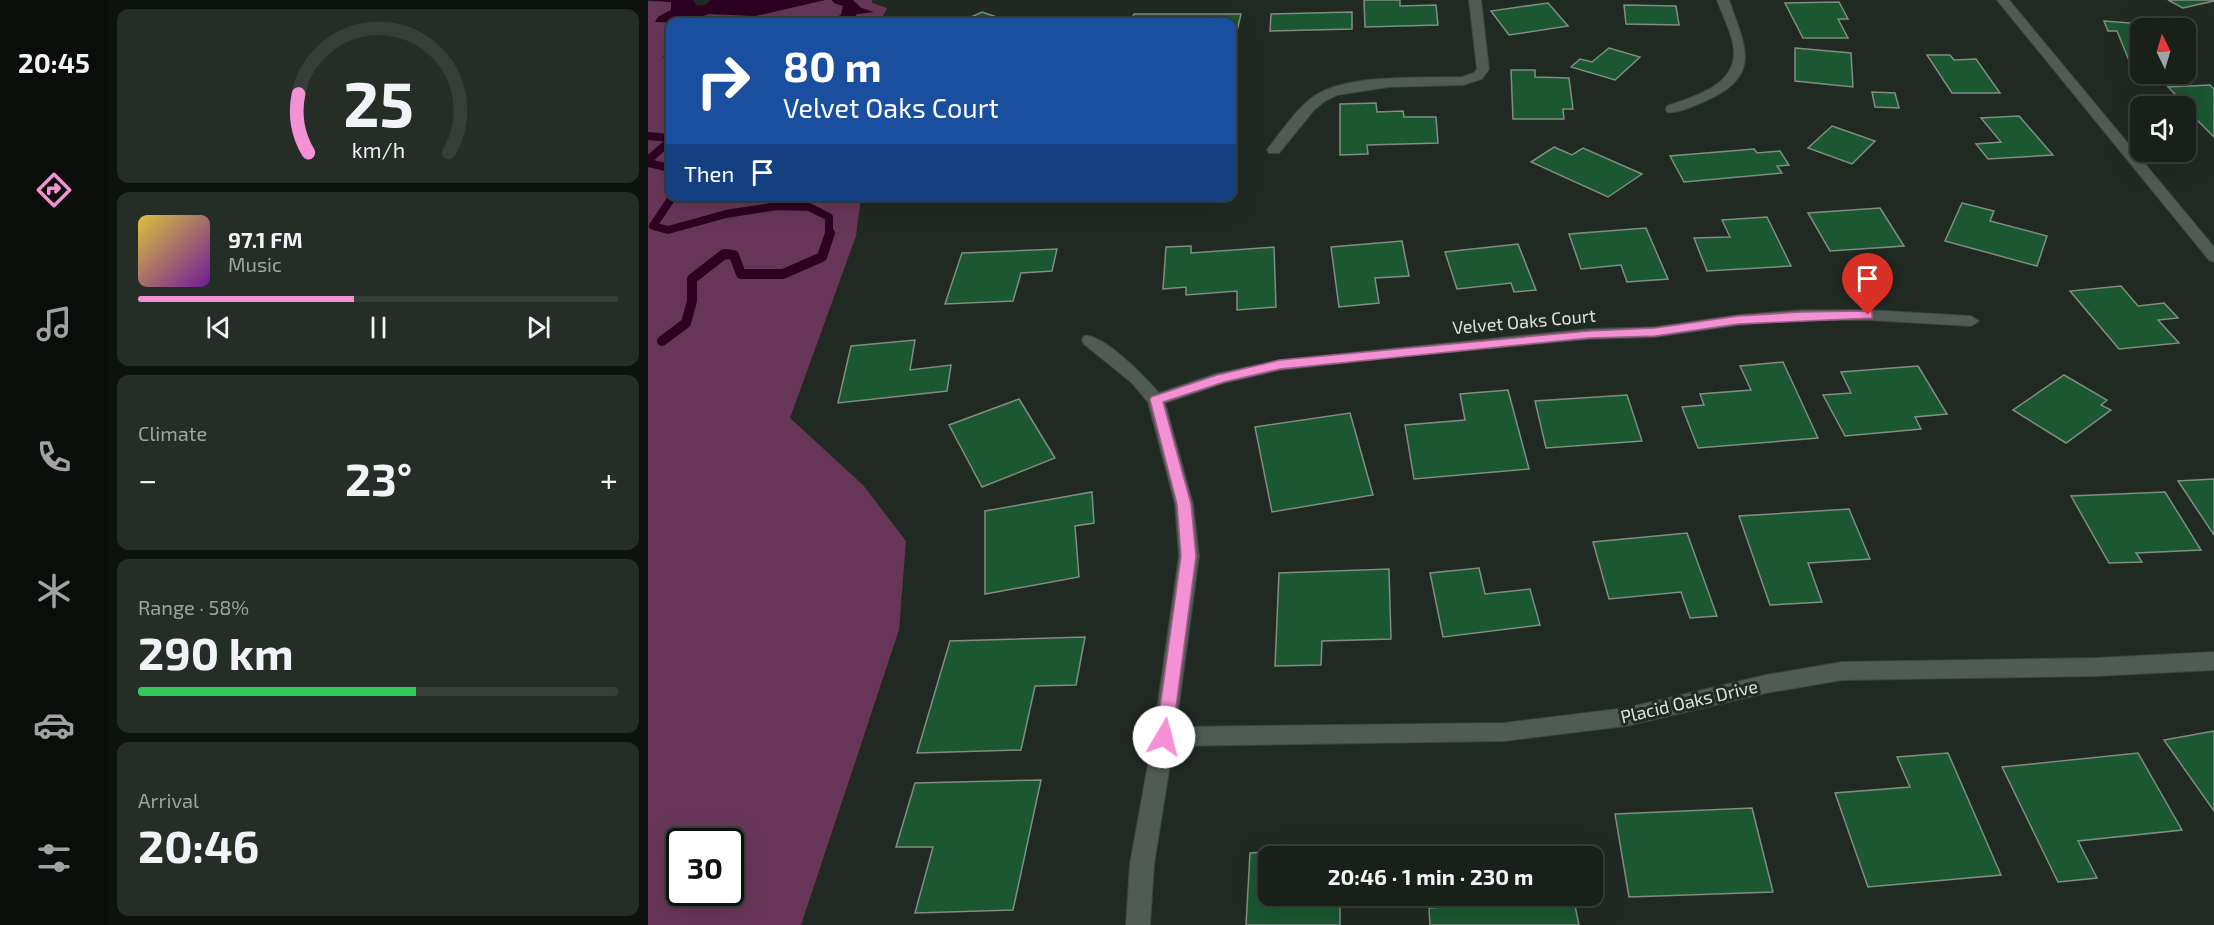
<!DOCTYPE html>
<html lang="en">
<head>
<meta charset="utf-8">
<style>
	body { margin:0; font-family:"Exo 2",sans-serif; background:#252d27; color:#f1f3f6; height:100vh; display:flex; flex-direction:column; font-size:22px; white-space:nowrap }
	* { box-sizing:border-box; margin:0 }
	p { font-size:20px; color:#9fa3a2 }
	.icon { flex:none; width:33px; height:33px; fill:none; stroke:currentColor; stroke-width:2; stroke-linecap:round; stroke-linejoin:round }
	.map { position:relative; flex:1; overflow:hidden }
	.details { display:flex; flex-direction:column; gap:9px; padding:9px; background:#0d120e; width:540px }
	.details>* { flex:none }
	.banner { position:absolute; left:18px; top:18px; width:570px; height:183px; border-radius:12px; box-shadow:0 6px 24px #0002,0 0 0 2px #363e39; background:#1a4fa0; color:#fff; overflow:hidden }
	.needle { width:39px; rotate:355deg }
	.buttons { position:absolute; left:1482px; top:18px; display:grid; gap:12px }
	.buttons a { display:grid; place-items:center; width:66px; height:66px; border-radius:12px; background:#18201a; box-shadow:0 6px 24px #0002,0 0 0 2px #363e39; font-size:30px }
	.speed { position:absolute; left:18px; top:828px; display:flex; gap:12px; font-size:30px; font-weight:700; text-align:center }
	.speed>* { display:grid; place-content:center; width:78px; height:78px; border-radius:50%; background:#18201a; box-shadow:0 6px 24px #0002,0 0 0 2px #363e39; line-height:1 }
	.speed .limit { border:3px solid #111; border-radius:9px; background:#fff; color:#111 }
	.pin { position:absolute; display:grid; place-items:center; width:51px; height:51px; color:#fff; margin:-62px -26px; border-radius:50% 50% 50% 0; rotate:-45deg; box-shadow:0 0 6px #0007 }
	.pin .icon { rotate:45deg }
	.me { position:absolute; width:66px; margin:-33px; rotate:8deg; stroke-linejoin:round; filter:drop-shadow(0 0 4px #0008) }
	.turn { display:flex; align-items:center; gap:21px; height:126px; padding:0 18px; font-size:27px }
	.turn .icon { width:78px; height:78px; stroke-width:2.5 }
	.turn b { display:block; font-size:42px; line-height:51px }
	.then { display:flex; align-items:center; height:57px; padding:0 18px; background:#0003; gap:12px; font-size:22px }
	.big { font-size:45px; font-weight:700; line-height:1.1 }
	.details .card { flex:1; display:flex; flex-direction:column; justify-content:center; gap:9px; min-width:0; padding:0 21px; border-radius:12px; background:#252d27 }
	.details .dial { align-items:center; gap:0 }
	.dial svg { height:156px; overflow:visible; fill:none; stroke:#363e39; stroke-width:7; stroke-linecap:round; text-anchor:middle }
	.dial text { fill:#f1f3f6; stroke:none }
	.song { display:flex; align-items:center; gap:18px }
	.cover { width:72px; height:72px; border-radius:9px; background:linear-gradient(135deg,hsl(50 70% 55%),hsl(280 70% 35%)) }
	.played { height:6px; border-radius:3px; background:linear-gradient(90deg,#f491d4 45%,#363e39 45%) }
	.keys { display:flex; justify-content:space-around; direction:ltr }
	.heat { display:flex; justify-content:space-between; align-items:center; font-size:33px; direction:ltr }
	.charge { height:9px; border-radius:4px; background:linear-gradient(90deg,#34c759 58%,#363e39 0) }
	.trip { position:absolute; left:610px; top:846px; width:345px; height:60px; border-radius:12px; background:#18201a; box-shadow:0 6px 24px #0002,0 0 0 2px #363e39; font-weight:700; line-height:60px; text-align:center }
	main { display:flex; flex:1; min-height:0 }
	.tab-bar { display:flex; flex-direction:column; width:108px; justify-content:space-around; align-items:center; background:#0a0d0a; color:#9fa3a2 }
	.tab-bar .icon { width:42px; height:42px }
	.tab-bar .current { color:#f491d4 }
	.tab-bar b { font-size:27px; color:#f1f3f6 }
	.map>svg:first-child { display:block }
</style>
</head>
<body>
<main>
<nav class="tab-bar">
<b>20:45</b>
<svg class="icon current" aria-label="directions" viewBox="0 0 24 24"><path d="M12 3l9 9-9 9-9-9zM9 14v-3h6M13 9l2 2-2 2"/></svg>
<svg class="icon" aria-label="music" viewBox="0 0 24 24"><path d="M9 18V5l10-2v13"/><circle cx="6" cy="18" r="3"/><circle cx="16" cy="16" r="3"/></svg>
<svg class="icon" aria-label="phone" viewBox="0 0 24 24"><path d="M5 4h4l2 5-3 2q2 4 5 5l2-3 5 2v4C11 20 4 13 5 4z"/></svg>
<svg class="icon" aria-label="climate" viewBox="0 0 24 24"><path d="M12 3v18M4 7l16 10M4 17L20 7"/></svg>
<svg class="icon" aria-label="car" viewBox="0 0 24 24"><path d="M5 17H2v-5l4-1 3-4h7l3 4 3 1v5h-3M9 17h6M6 11h13"/><circle cx="7" cy="17" r="2"/><circle cx="17" cy="17" r="2"/></svg>
<svg class="icon" aria-label="filters" viewBox="0 0 24 24"><path d="M4 7h16M4 17h16"/><circle cx="9" cy="7" r="2"/><circle cx="15" cy="17" r="2"/></svg>
</nav>
<section class="details">
<div class="card dial"><svg viewBox="0 0 100 80">
<path d="M14 69A42 42 0 1 1 86 69"/>
<path d="M14 69A42 42 0 0 1 9 39" stroke="#f491d4"/>
<text x="50" y="56" font-size="32" font-weight="700">25</text>
<text x="50" y="72" font-size="11">km/h</text>
</svg></div>
<div class="card">
<div class="song"><i class="cover"></i><div><b>97.1 FM</b><p>Music</p></div></div>
<div class="played"></div>
<div class="keys"><svg class="icon" aria-label="previous" viewBox="0 0 24 24"><path d="M18 5L8 12l10 7zM5 5v14"/></svg><svg class="icon" aria-label="pause" viewBox="0 0 24 24"><path d="M8 5v14M16 5v14"/></svg><svg class="icon" aria-label="next" viewBox="0 0 24 24"><path d="M6 5l10 7-10 7zM19 5v14"/></svg></div>
</div>
<div class="card"><p>Climate</p>
<div class="heat"><a>−</a><b class="big">23°</b><a>+</a></div>
</div>
<div class="card"><p>Range · 58%</p><b class="big">290 km</b><div class="charge"></div></div>
<div class="card"><p>Arrival</p><b class="big">20:46</b></div>
</section>
<div class="map">
<svg width="1566" height="925" viewBox="0 0 1566 925">
	<rect width="100%" height="100%" fill="#202a23"/>
	<!-- green -->
	<path fill="#673657" fill-rule="evenodd" d="M177,0h7l2,3 9,3 -2,9 -17,7h-133l-1,-2 19,-6 46,2z
		M205,0h19v3l15,5 -7,14h-30l7,-8 15,-2 -11,-4z
		M0,1l23,1v8l-13,7 -3,5 15,1v26l-9,10 9,-6v143l191,1 -5,39 -66,182 73,67 43,56 -7,89 -98,295h-153zM32,842h50v50h-50z"/>
	<!-- water -->
	<path fill="#2d0022" d="M0,0h45l4,6 8,-1 6,-5h114l-70,16 -46,-2 -18,6v2h-36l3,-5 13,-7v-8z
		M184,0h21l8,8 13,4 -17,2 -7,8h-26l17,-7 2,-9 -9,-3z"/>
	<g fill="none" stroke-linecap="round" stroke-linejoin="round">
		<!-- stream-far1 -->
		<path stroke="#2d0022" stroke-width="8" d="M0,136l22,2
			M0,160l22,-19
			M0,163l22,5
			M25,196l-20,30 15,4 58,-16 51,-8 32,1 20,10v18"/>
		<!-- stream -->
		<path stroke="#2d0022" stroke-width="10" d="M14,341l24,-18 6,-22v-22l32,-25 10,1 7,19h42l39,-17 8,-24"/>
	</g>
	<!-- building -->
	<path fill="#1b5731" stroke="#818d84" stroke-width="1.5" d="M716,0h36v6l36,-1 2,20 -73,2z
		M1520,0h46v1l-31,7z
		M1191,2l9,17h-10l10,19h-45l-18,-35z
		M900,3l20,23 -59,9 -18,-24z
		M976,5l52,1 3,19 -53,-1z
		M334,12l29,10h-51z
		M704,12v17l-82,2 1,-17z
		M486,14h107l-4,17h-5v-9h-101z
		M1456,21l65,5 2,2h-31v35h-10l-13,-32h-9z
		M961,48l31,9 -25,23 -44,-13 9,-8 12,3z
		M1147,48l56,5 2,34 -58,-6z
		M1279,55h23l4,5 22,-1 24,34h-48z
		M863,70h24v7l34,1 4,31h-10l1,10h-51z
		M1562,85l4,4v48l-28,-28v-3l-11,-7h5l-12,-12z
		M1224,92l23,1 4,15 -24,-1z
		M728,103l1,9 26,-1 1,6h32l2,26 -71,2 1,9 -28,1v-51z
		M1371,116l34,39 -65,4 -12,-15 25,-2 -20,-24z
		M1184,126l43,15 -23,23 -44,-16z
		M906,147l18,8 11,-7 59,26 -34,23 -77,-35z
		M1106,149l3,4 23,-2 9,14 -12,1 5,7 -98,9 -14,-26z
		M1314,203l32,8 -4,10 57,15 -10,30 -92,-25z
		M1232,208l24,38 -74,5 -22,-38z
		M1119,217l24,49 -84,5 -13,-33 36,-1 -8,-17z
		M998,228l22,51 -41,3 -6,-17 -40,4 -12,-35z
		M754,241l7,35 -34,2 4,25 -40,4 -8,-60z
		M870,244l18,46 -22,2 -3,-9 -54,6 -12,-37z
		M543,246v7l83,-6 2,60 -39,3v-19l-51,4v-8l-23,2 3,-42z
		M409,249l-5,22 -31,2 -8,28 -68,3 17,-51z
		M1473,286l17,20 26,-3 14,15 -20,2 21,23 -60,6 -49,-58z
		M267,340l-5,30 41,-5 -4,26 -109,12 13,-57z
		M1135,362l35,76 -120,10 -16,-41 22,-2 -4,-11 51,-4 -11,-24z
		M1270,366l29,48 -32,3 6,12 -76,7 -22,-41 28,-2 -10,-21z
		M1416,375l43,25 -6,5 10,5 -45,33 -53,-33z
		M860,390l21,79 -115,10 -9,-54 60,-5 -5,-26z
		M979,395l15,46 -96,7 -11,-47z
		M371,399l36,59 -73,29 -33,-62z
		M702,413l23,82 -101,17 -17,-85z
		M1566,479v56l-36,-54z
		M444,492l2,31 -19,3 4,51 -94,17v-83z
		M1517,492l36,58 -65,3 6,9 -33,1 -38,-67z
		M1201,509l21,50 -62,4 14,39 -52,3 -31,-89z
		M1039,533l30,83 -27,2 -9,-26 -72,7 -16,-57z
		M831,568l6,26 45,-5 10,36 -97,12 -13,-64z
		M741,569l2,70 -69,2 -1,24 -46,1 4,-93z
		M437,637l-9,48 -41,1 -14,64 -104,3 33,-112z
		M1566,731v80l-50,-71z
		M1300,753l53,122 -133,12 -33,-94 75,-6 -13,-30z
		M1490,753l44,77 -104,11 19,37 -39,4 -56,-115z
		M393,780l-28,130 -98,3 18,-66h-37l19,-64z
		M1104,808l21,84 -144,5 -14,-83z
		M691,848v8h-70v40h71v29h-94l4,-72z
		M809,896h116l6,29h-149l-1,-17 30,-2z"/>
	<g fill="none" stroke-linecap="round" stroke-linejoin="round">
		<!-- service casing -->
		<g stroke="#3c443e" stroke-width="2">
			<path id="service" d="M821,0h12l8,69 -7,10 -19,6 -74,2 -52,8 -12,6 -11,9 -35,43h-10l-2,-3 2,-3c14,-17 28,-40 47,-52 33,-21 106,-17 146,-18l12,-4 3,-4z"/>
		</g>
		<!-- minor casing -->
		<g stroke="#3c443e" stroke-width="2">
			<path id="minor" d="M1069,0h12c17,49 34,76 -26,102 -10,4 -25,12 -36,10l-1,-3 1,-3c25,-9 66,-19 67,-52 0,-18 -11,-37 -17,-54z
				M1349,0h12l205,247v15l-5,-2z
				M1154,310h66l103,6 8,5 -8,5 -103,-6h-66l-64,5 -83,12 -66,2 -192,18 -117,13 -56,13 -59,20 28,101 6,52 -23,171 328,-4 122,-15 140,-33 76,-13 254,-4 118,-6v18l-118,6 -254,4 -76,13 -140,33 -122,15 -331,5 -19,118 -4,61h-24l4,-61 23,-127 26,-181 -4,-52 -27,-102 -16,-19 -48,-39 -2,-4 2,-4c18,-4 63,43 75,57l56,-19 65,-14 309,-31 66,-2 83,-12z"/>
		</g>
		<!-- service -->
		<use href="#service" fill="#505b53" fill-rule="evenodd"/>
		<!-- minor -->
		<use href="#minor" fill="#505b53" fill-rule="evenodd"/>
	</g>
	<!-- route -->
	<path fill="#f491d4" stroke="#9f5e8a" stroke-width="1.5" d="M1220,311l4,1v6l-134,6 -83,12 -66,2 -309,31 -56,13 -61,20 28,102 5,52 -24,181 -2,5 -6,2 -6,-2 -2,-5 25,-181 -4,-52 -27,-104 1,-3 66,-22 63,-15 309,-29 66,-3 83,-12 64,-4z"/>
	<g text-anchor="middle" dominant-baseline="central" stroke-width="6" stroke-linejoin="round" paint-order="stroke">
		<!-- street labels -->
		<g font-size="18" fill="#dbe2dd" stroke="#202a23">
			<text transform="translate(876 321) rotate(-5)">Velvet Oaks Court</text>
			<text transform="translate(1041 701) rotate(-13)">Placid Oaks Drive</text>
		</g>
	</g>
</svg>
<div class="buttons">
<a><svg class="needle" viewBox="-14 -14 28 28"><path d="M0-13l5 13h-10z" fill="#e53935"/><path d="M0 13l5-13h-10z" fill="#9fa3a2"/></svg></a>
<a><svg class="icon" aria-label="sound" viewBox="0 0 24 24"><path d="M4 9h4l5-4v14l-5-4H4zM17 9q2 3 0 6"/></svg></a>
</div>
<div class="speed"><div class="limit">30</div></div>
<div class="pin" style="left:1220px;top:315px;background:#d93025"><svg class="icon" aria-label="arrive" viewBox="0 0 24 24"><path d="M6 21V4h12l-3 4 3 4H6"/></svg></div>
<svg class="me" style="left:516px;top:737px" viewBox="-20 -20 40 40"><circle r="19" fill="#fff"/><path d="M0-13L10 11 0 6-10 11z" fill="#f491d4"/></svg>
<div class="trip">20:46 · 1 min · 230 m</div>
<div class="banner">
<div class="turn"><svg class="icon" aria-label="right" viewBox="0 0 24 24"><path d="M7 20v-9h11M14 6l5 5-5 5"/></svg><div><b>80 m</b>Velvet Oaks Court</div></div>
<div class="then">Then<svg class="icon" aria-label="arrive" viewBox="0 0 24 24"><path d="M6 21V4h12l-3 4 3 4H6"/></svg></div>
</div>
</div>
</main>
</body>
</html>
